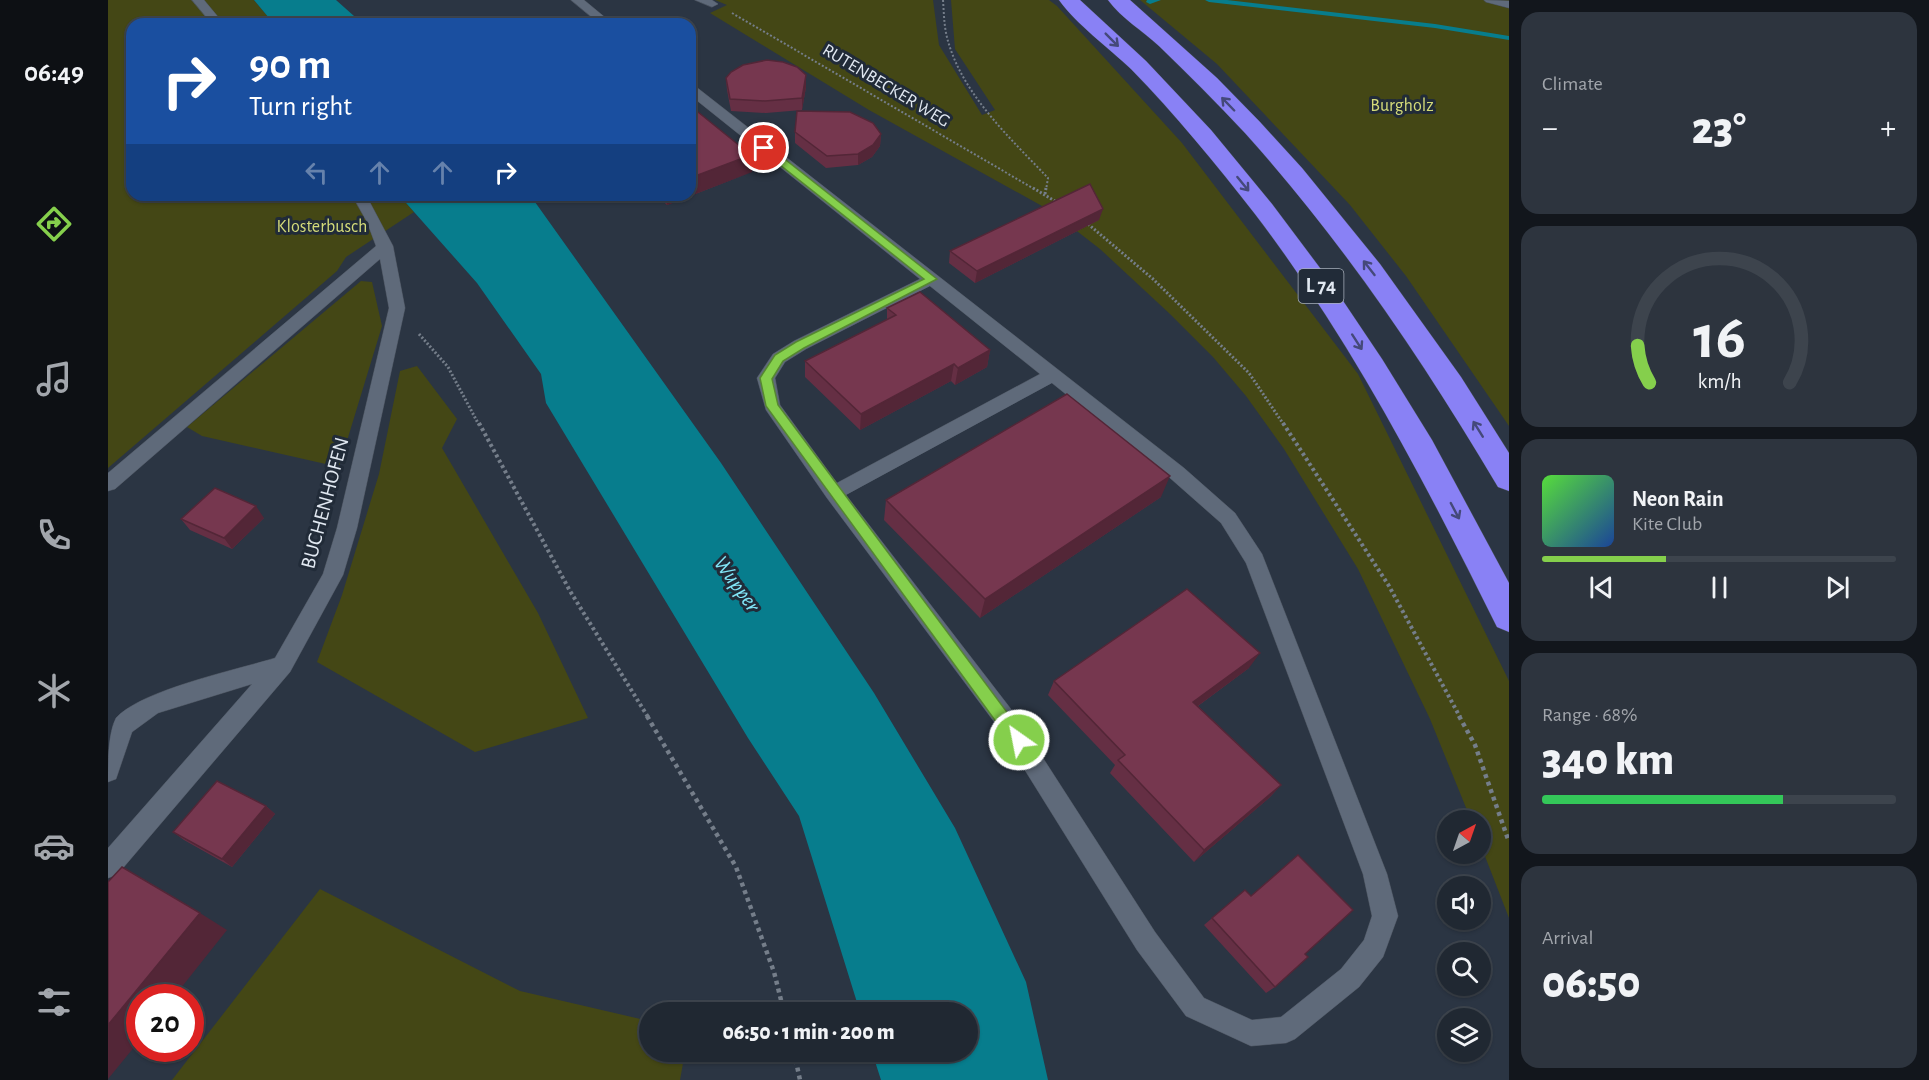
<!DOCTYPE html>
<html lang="en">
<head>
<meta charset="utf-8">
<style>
	body { margin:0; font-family:"Alegreya Sans",sans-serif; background:#2d343e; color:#f1f3f6; height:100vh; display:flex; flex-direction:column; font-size:22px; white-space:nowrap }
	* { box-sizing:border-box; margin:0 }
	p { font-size:20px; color:#a2a6ac }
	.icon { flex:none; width:33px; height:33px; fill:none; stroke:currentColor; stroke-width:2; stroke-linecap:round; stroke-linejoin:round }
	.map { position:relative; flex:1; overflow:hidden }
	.drawer { display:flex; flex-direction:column; gap:12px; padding:12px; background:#12161c; width:420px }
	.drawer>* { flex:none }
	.guide { position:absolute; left:18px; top:18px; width:570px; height:183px; border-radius:18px; box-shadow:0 2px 4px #0004,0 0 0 2px #3d444d; background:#1a4fa0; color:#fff; overflow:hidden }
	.needle { width:39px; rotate:40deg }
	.controls { position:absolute; left:1329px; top:810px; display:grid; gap:12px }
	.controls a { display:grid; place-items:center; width:54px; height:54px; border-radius:50%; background:#202832; box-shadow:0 2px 4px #0004,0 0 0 2px #3d444d; font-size:30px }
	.speed { position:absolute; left:18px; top:984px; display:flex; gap:12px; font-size:30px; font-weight:700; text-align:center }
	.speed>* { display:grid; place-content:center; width:78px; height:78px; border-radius:50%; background:#202832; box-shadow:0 2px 4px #0004,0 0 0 2px #3d444d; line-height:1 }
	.speed .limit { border:9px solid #d22; background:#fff; color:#111 }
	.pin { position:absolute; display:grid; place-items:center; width:51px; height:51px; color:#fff; margin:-26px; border:3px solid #fff; border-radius:50%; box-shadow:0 2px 6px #0007 }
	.me { position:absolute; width:66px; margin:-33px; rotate:327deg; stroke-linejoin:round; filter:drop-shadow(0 0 4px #0008) }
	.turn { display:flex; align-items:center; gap:21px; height:126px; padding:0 24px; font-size:27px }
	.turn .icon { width:78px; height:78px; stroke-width:2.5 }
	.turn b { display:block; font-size:42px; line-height:51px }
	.lanes { display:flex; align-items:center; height:57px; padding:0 24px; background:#0003; justify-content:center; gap:30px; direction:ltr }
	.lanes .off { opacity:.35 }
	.big { font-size:45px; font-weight:800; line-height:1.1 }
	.drawer .tile { flex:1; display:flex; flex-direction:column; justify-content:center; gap:9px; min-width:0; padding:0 21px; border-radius:18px; background:#2d343e }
	.drawer .dial { align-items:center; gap:0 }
	.dial svg { height:156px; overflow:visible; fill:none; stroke:#3d444d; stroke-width:7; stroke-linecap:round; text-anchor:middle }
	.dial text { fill:#f1f3f6; stroke:none }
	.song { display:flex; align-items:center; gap:18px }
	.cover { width:72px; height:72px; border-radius:9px; background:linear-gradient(135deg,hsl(110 70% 55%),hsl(220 70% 35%)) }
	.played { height:6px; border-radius:3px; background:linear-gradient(90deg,#85cf4c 35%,#3d444d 35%) }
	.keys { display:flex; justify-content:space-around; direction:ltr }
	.heat { display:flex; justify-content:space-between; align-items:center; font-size:33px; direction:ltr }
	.charge { height:9px; border-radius:4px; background:linear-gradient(90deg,#34c759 68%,#3d444d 0) }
	.trip { position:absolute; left:531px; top:1002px; width:339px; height:60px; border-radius:30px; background:#202832; box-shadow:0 2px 4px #0004,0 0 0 2px #3d444d; font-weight:800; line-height:60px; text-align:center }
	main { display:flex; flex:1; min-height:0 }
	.tabs { display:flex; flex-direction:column; width:108px; justify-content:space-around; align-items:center; background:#0d1014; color:#a2a6ac }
	.tabs .icon { width:42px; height:42px }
	.tabs .selected { color:#85cf4c }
	.tabs b { font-size:27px; color:#f1f3f6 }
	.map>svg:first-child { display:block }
</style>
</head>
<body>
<main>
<nav class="tabs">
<b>06:49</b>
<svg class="icon selected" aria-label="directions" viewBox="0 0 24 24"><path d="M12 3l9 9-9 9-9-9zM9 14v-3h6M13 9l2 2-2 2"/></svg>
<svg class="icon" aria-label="music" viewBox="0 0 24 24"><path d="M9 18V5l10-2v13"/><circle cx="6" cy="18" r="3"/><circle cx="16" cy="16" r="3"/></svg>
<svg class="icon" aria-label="phone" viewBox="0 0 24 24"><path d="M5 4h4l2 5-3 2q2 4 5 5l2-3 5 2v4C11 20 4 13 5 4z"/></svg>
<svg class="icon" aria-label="climate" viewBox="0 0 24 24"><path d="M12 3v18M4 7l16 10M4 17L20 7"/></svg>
<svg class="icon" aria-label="car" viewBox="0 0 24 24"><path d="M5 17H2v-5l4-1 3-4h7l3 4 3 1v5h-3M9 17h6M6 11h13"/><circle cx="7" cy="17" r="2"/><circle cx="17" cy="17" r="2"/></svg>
<svg class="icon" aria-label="filters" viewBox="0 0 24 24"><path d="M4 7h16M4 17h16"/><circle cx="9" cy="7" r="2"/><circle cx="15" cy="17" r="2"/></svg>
</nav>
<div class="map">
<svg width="1401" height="1080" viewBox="0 0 1401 1080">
	<rect width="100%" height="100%" fill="#2b3543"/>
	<!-- green -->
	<path fill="#444715" d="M0,0h146l20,24h-142v171h267l15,17 -68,45 -9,14 -229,197z
		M607,0h218l6,45 43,70 13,-5 -40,-61 -4,-49h98l8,6 125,137 176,231 151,307v237l-28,-72 -1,-26h-9l-41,-101 -72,-150 -74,-120 -38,-53 -33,-39 -43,-43 -70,-65 -49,-38 -182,-101 -159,-97 17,-8z
		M1032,0h369v426l-103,-150 -56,-71 -133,-141z
		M253,281l11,1 10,44 -43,141 -137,-31 -15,-9z
		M309,366l40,53 -15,29 96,165 50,105 -113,34 -158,-90 25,-67 37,-121 21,-103z
		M212,889l200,102 129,30 1,31h35l-5,28h-508z"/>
	<!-- water -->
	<path fill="#077d8d" d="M146,0h82l27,24h-89z
		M291,195h131l191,268 153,230 81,135 71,154 22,98h-167l-9,-28h96v-40h-108l-61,-196 -51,-78 -202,-335 -5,-29 -64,-91z"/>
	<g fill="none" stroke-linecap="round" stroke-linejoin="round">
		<!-- stream -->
		<path fill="#077d8d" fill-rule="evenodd" d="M1039,0h14l-11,4 -4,-2z
			M1097,0h22l208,24 74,12v4l-74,-12 -226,-26z"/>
		<!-- lane casing -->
		<g stroke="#49515d" stroke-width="1">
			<path id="lane" d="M84,0h12l20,24h-12z
				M463,0h13l29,24h-13z
				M587,0h17l6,4 -6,3z
				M1376,0l25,1v7l-23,-6z
				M582,85l5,1 489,382 51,45 27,41 125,320 11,42 -15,41 -24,30 -64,52 -9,4 -35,3 -65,-30 -49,-66 -139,-223 -171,-229 -61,-88 -9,-32 16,-24 21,-13 126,-62 -230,-184zM822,286l110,88 -203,109 -57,-78 -5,-27 10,-16 21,-13zM944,383l118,95 51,45 25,40 117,311 9,42 -8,24 -23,29 -60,48 -29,3 -48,-22 -49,-66 -141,-219 -168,-218z
				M244,195h14l27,51 12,62 -48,220 -14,47 -53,97 -173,203 -9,3v-30l144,-164 -94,29 -26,19 -16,47 -8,3c0,-19 0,-49 8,-64 25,-28 120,-48 159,-60l48,-84 14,-46 52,-220 -9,-49 -265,230 -7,2v-18l268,-227 -9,-24z"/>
		</g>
		<!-- highway casing -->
		<g stroke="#49515d" stroke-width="1">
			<path id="highway" d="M951,0h21l66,61 65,69 61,74 57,76 53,79 50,81 77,143v49l-12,-5c-71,-143 -145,-286 -242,-413 -39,-50 -80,-100 -124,-145 -22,-21 -55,-45 -72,-69z
				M1000,0h22l87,78 43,44 42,46 78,96 81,113 48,76v38l-11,-4c-74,-125 -155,-245 -253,-354 -28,-30 -57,-59 -86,-87 -16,-15 -38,-28 -51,-46z"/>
		</g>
		<!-- path-far3 -->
		<path stroke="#757e8a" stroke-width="2" stroke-dasharray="2 2" stroke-linecap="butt" d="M835,0c1,14 1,28 5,41 15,54 63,98 100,137l-2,12
			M624,13l304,177"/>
		<!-- path-far2 -->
		<path stroke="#757e8a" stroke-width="3" stroke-dasharray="2 2" stroke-linecap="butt" d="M925,188l27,16
			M937,194l1,-6
			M980,224l65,55 96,94 35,52
			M311,334l29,33 31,58"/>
		<!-- path-far1 -->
		<path stroke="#757e8a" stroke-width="4" stroke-dasharray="3 3" stroke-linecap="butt" d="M371,423l91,168 78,126
			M1175,423l106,163 71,131"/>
		<!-- path -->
		<path stroke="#757e8a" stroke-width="4.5" stroke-dasharray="4 4" stroke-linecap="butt" d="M539,716l89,151 38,105 10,40
			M1351,716l16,29 34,97
			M686,1052l6,28"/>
		<!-- lane -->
		<use href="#lane" fill="#5f6a7a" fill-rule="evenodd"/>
		<!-- highway -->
		<use href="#highway" fill="#8981f5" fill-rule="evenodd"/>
	</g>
	<!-- wall -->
	<path fill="#652f44" d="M698,75v12l-4,23 -36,3 -35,-2 -4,-21 -1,-12z
		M687,132l86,2 -1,12 -8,11 -14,8 -32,3 -31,-25z
		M644,172l-85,33 -11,-10h34z
		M991,220l-124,63 -26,-20 1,-12z
		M779,308l103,42 -3,17 -32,18 -4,-4 -91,49 -55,-53v-16l82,-41z
		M1053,497l-181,121 -96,-98 2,-20z
		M156,518l-32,31 -42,-19 -9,-11z
		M1141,668l-51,38 83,79 -12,13 -75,64 -84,-89 5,-8 -67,-70 6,-14z
		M158,806l9,8 -43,53 -48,-27 -11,-8z
		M1137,890l60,64 -30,33 -9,6 -62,-68z"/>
	<!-- shaded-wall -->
	<path fill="#532637" d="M698,75v12l-4,23v-12z
		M773,134l-1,12 -8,11 -14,8v-11z
		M643,155l1,17 -85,33 -1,-10h24v-17z
		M995,209l-4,11 -124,63 2,-12z
		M882,350l-3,17 -32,18 3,-17z
		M846,364l-3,17 -91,49 1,-16z
		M1062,476l-9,21 -181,121 5,-19z
		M148,506l8,12 -32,31 -8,-11z
		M1152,653l-11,15 -65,48 9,-14z
		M1173,785l-12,13 -75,64 10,-12z
		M158,806l9,8 -43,53 -10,-8z
		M92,913l27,17 -54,68h-33v42l-32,39v-54z"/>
	<!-- building -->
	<path fill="#76374f" stroke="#532637" stroke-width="1.5" d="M659,60l16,2 14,5 9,8 -4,23 -37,3 -35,-2 -4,-21 5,-6 12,-7z
		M585,108l58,47 -61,23v-69z
		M689,111l53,1 23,11 8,11 -8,11 -15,9 -31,2 -32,-24z
		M982,184l13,25 -126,62 -27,-20z
		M812,292l70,58 -32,18 -4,-4 -93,50 -56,-53 91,-46 -9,-7z
		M959,394l103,82 -185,123 -99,-99z
		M107,488l41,18 -32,32 -43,-19z
		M1079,589l73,64 -67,49 88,83 -77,65 -86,-90 7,-5 -71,-74z
		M109,781l49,25 -44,53 -49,-27z
		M1190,855l55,55 -48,44 3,3 -33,30 -63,-69 33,-28 6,6z
		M14,867l78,46 -92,112v-143z"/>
	<!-- one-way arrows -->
	<defs><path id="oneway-shaft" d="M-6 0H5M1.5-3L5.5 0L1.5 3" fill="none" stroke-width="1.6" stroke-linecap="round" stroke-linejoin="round" transform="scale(1.5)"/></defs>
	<g stroke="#45497a">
		<use href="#oneway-shaft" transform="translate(1004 40) rotate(45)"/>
		<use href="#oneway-shaft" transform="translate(1120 104) rotate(-134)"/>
		<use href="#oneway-shaft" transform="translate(1135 184) rotate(51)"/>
		<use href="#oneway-shaft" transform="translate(1261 268) rotate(-128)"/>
		<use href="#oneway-shaft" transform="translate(1249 342) rotate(57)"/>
		<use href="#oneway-shaft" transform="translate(1370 429) rotate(-122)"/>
		<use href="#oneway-shaft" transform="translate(1347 511) rotate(62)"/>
	</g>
	<!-- route -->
	<path fill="#85cf4c" stroke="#568731" stroke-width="1.5" d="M653,146h7l169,133 -133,69 -21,13 -11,18 6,26 246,330 3,5 -3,5 -5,2 -6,-2 -247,-339 -6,-28 15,-23 21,-13 128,-63 -163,-129z"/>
	<g text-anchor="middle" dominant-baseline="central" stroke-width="6" stroke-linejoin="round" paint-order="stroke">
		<!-- far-street labels -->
		<g font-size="18" fill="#e1e8f1" stroke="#212b38">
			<text transform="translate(778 86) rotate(31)">RUTENBECKER WEG</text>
		</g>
		<!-- far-park labels -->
		<g font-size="18" fill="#d4db79" stroke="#212b38">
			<text x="1294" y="106">Burgholz</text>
			<text x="214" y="227">Klosterbusch</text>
		</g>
		<!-- shield labels -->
		<rect fill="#212b38" stroke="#a7afba" stroke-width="1.5" x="1190.5" y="269" width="45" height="34" rx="4.5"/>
		<g font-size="20" font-weight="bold" fill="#e1e8f1">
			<text x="1213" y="286">L 74</text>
		</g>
		<!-- street labels -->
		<g font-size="21" fill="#e1e8f1" stroke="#212b38">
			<text transform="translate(217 503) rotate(-75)">BUCHENHOFEN</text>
		</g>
		<!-- water labels -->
		<g font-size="22" font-style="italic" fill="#82e7f9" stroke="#212b38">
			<text transform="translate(629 584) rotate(54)">Wupper</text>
		</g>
	</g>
</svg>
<div class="controls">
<a><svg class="needle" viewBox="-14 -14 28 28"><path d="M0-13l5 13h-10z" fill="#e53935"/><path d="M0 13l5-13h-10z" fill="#a2a6ac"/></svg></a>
<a><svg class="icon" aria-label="sound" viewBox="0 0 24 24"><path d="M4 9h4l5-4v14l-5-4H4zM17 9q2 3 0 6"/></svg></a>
<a><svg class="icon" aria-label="search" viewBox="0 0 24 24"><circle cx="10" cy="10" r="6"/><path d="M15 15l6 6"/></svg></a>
<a><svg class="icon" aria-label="layers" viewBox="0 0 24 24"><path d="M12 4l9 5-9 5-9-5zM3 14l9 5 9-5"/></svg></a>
</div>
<div class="speed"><div class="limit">20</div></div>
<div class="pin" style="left:656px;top:148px;background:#d93025"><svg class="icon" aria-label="arrive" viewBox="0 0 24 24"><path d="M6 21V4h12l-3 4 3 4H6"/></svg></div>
<svg class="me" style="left:911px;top:740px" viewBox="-20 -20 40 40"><circle r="17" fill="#85cf4c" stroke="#fff" stroke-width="3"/><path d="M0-11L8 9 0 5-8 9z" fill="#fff"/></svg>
<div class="trip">06:50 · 1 min · 200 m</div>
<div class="guide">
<div class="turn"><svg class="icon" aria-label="right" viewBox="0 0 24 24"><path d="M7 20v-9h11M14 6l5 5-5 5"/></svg><div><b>90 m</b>Turn right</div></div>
<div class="lanes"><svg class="icon off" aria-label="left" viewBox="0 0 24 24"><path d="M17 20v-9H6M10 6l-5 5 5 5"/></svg><svg class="icon off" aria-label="ahead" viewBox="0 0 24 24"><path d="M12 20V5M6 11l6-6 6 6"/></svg><svg class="icon off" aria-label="ahead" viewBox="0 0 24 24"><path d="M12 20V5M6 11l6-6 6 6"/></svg><svg class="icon" aria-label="right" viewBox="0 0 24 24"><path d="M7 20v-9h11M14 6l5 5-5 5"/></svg></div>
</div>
</div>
<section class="drawer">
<div class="tile"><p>Climate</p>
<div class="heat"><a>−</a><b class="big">23°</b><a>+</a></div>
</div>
<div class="tile dial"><svg viewBox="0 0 100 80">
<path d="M14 69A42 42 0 1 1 86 69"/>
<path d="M14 69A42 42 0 0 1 8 50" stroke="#85cf4c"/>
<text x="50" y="56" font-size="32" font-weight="700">16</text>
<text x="50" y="72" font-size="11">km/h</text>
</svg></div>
<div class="tile">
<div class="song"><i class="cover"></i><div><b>Neon Rain</b><p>Kite Club</p></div></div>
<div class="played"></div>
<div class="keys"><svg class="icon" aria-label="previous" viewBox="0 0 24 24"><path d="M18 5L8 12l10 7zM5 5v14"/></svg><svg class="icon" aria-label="pause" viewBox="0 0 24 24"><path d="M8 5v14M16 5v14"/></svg><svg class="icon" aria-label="next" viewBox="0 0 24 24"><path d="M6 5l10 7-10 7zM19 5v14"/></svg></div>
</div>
<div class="tile"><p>Range · 68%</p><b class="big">340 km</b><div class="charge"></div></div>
<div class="tile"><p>Arrival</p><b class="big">06:50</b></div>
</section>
</main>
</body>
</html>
